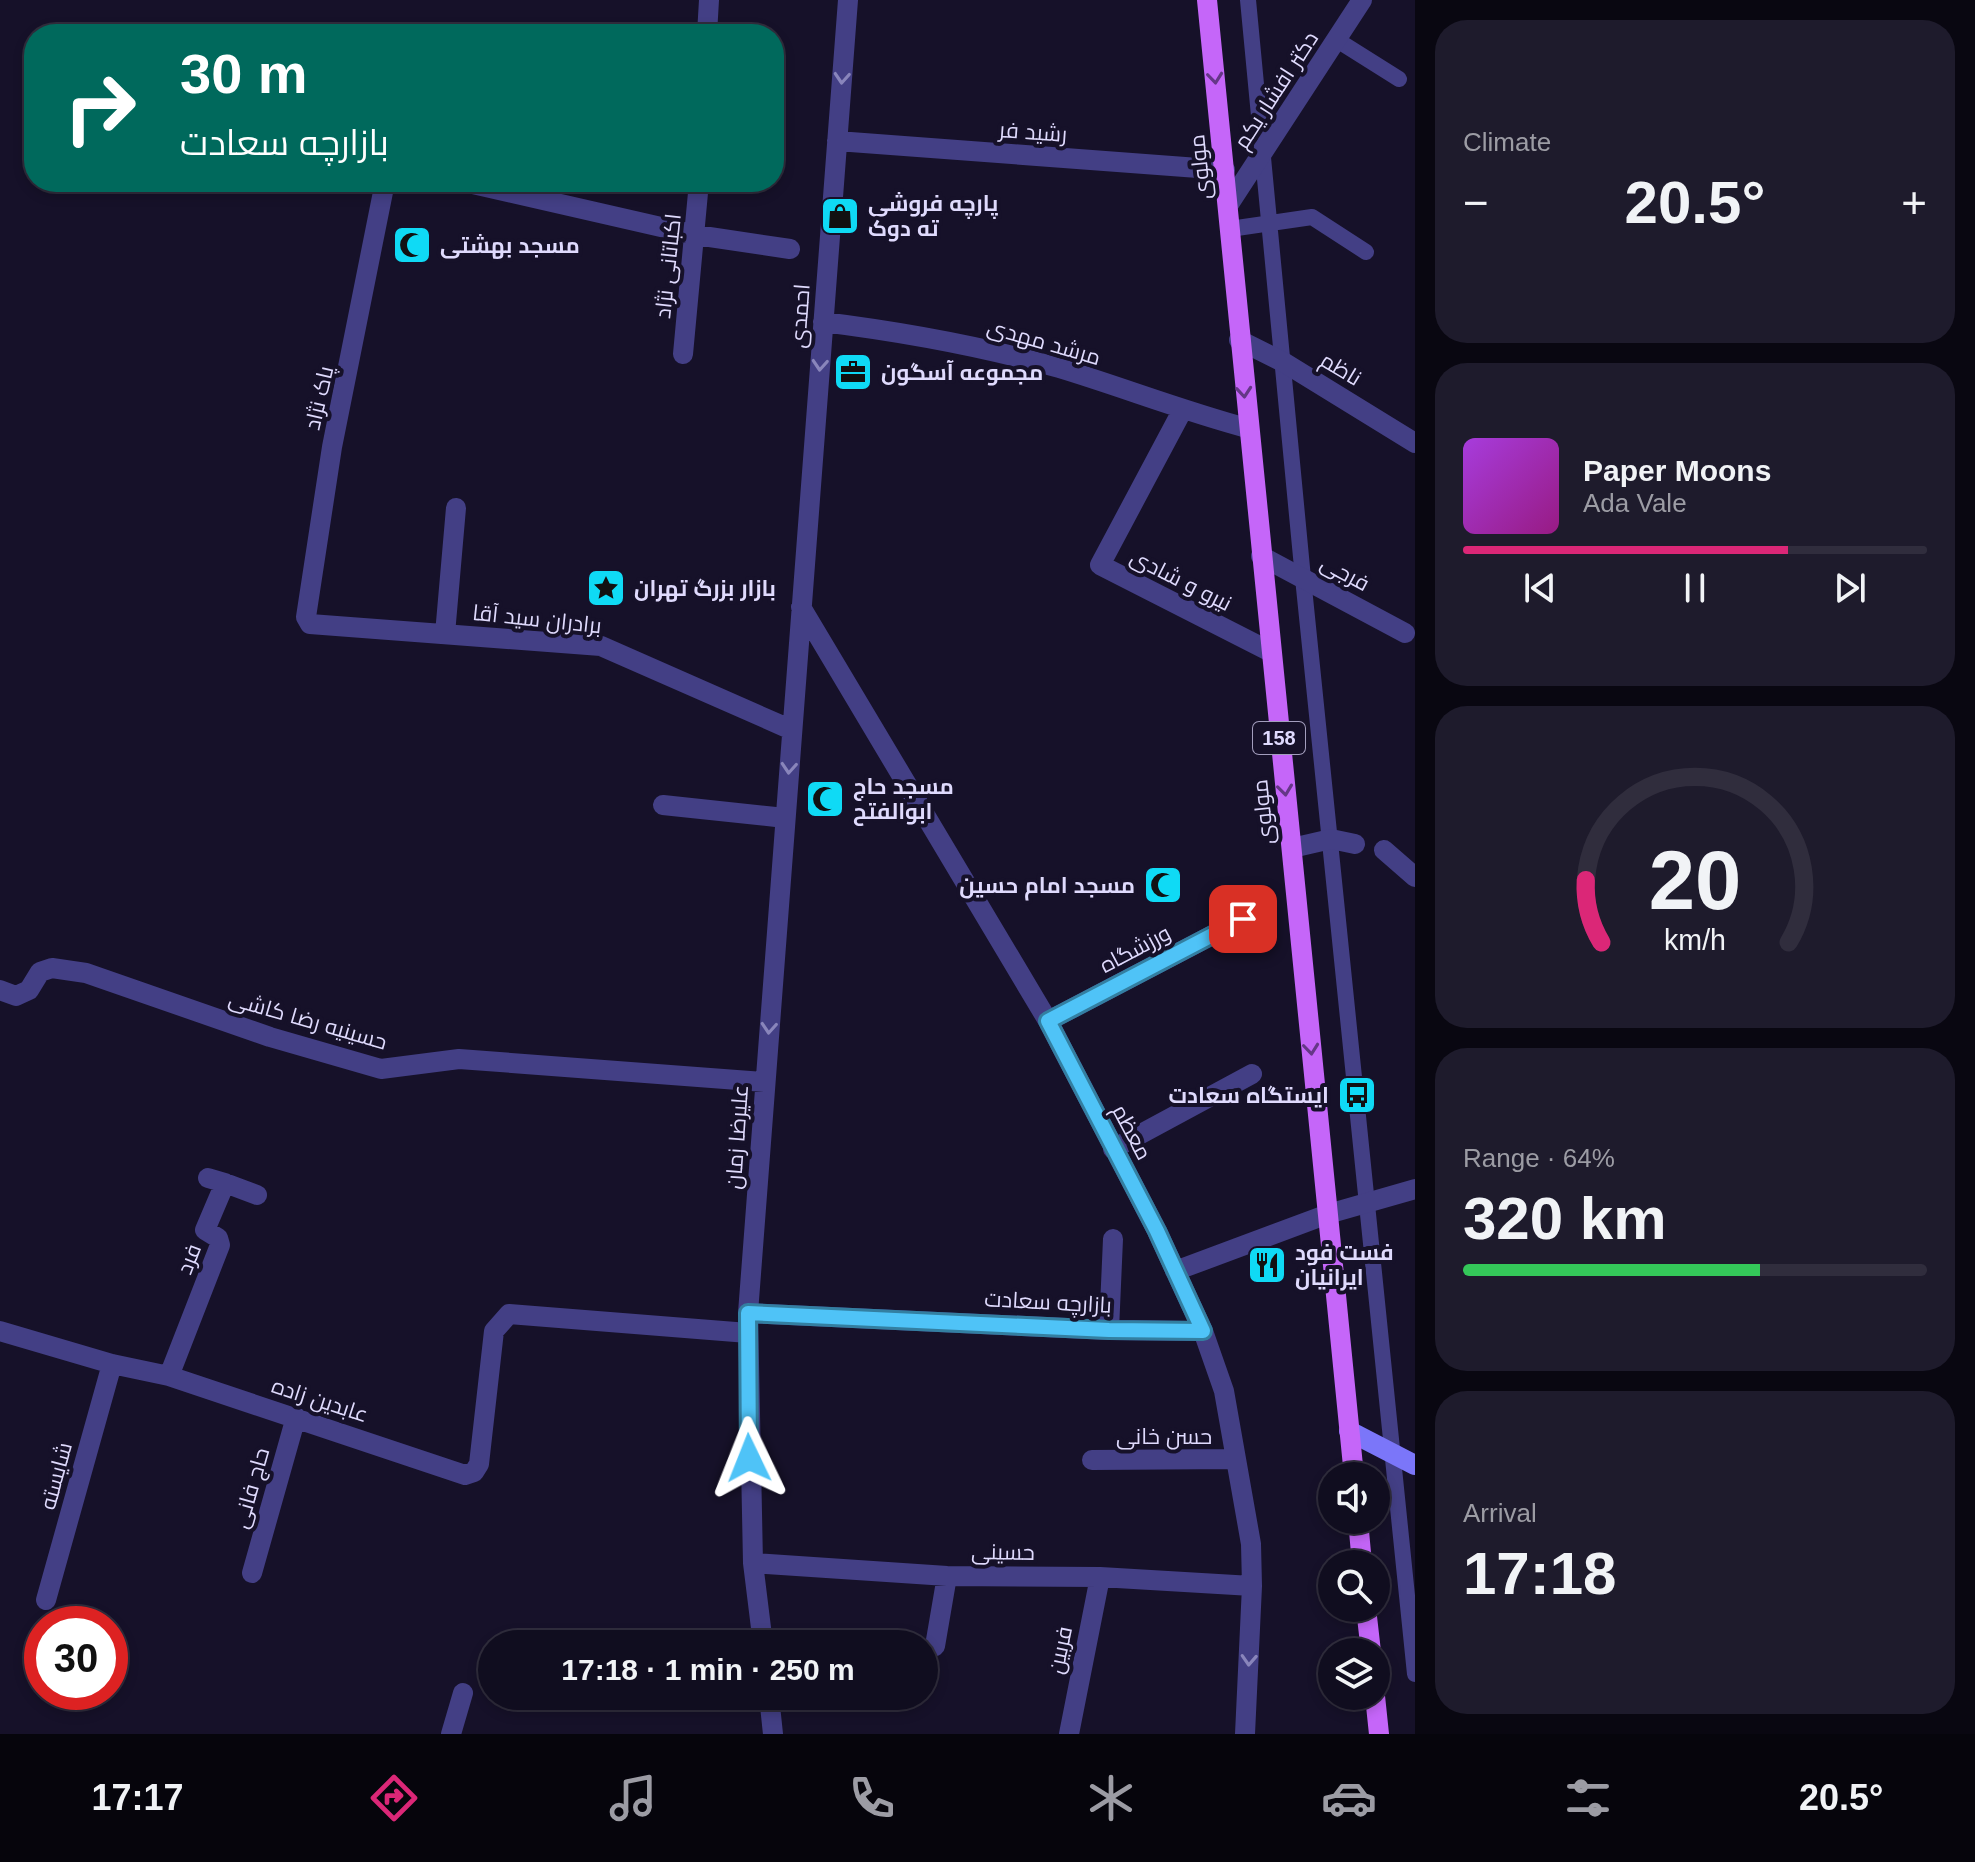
<!DOCTYPE html>
<html lang="en">
<head>
<meta charset="utf-8">
<style>
	body { margin:0; font-family:Arial,Cairo,sans-serif; background:#1e1b2c; color:#f1f3f6; height:100vh; display:flex; flex-direction:column; font-size:30px; white-space:nowrap }
	* { box-sizing:border-box; margin:0 }
	p { font-size:26px; color:#9c9ca4 }
	.icon { flex:none; width:44px; height:44px; fill:none; stroke:currentColor; stroke-width:2; stroke-linecap:round; stroke-linejoin:round }
	.map { position:relative; flex:1; overflow:hidden }
	.panel { display:flex; flex-direction:column; gap:20px; padding:20px; background:#090711; width:560px }
	.panel>* { flex:none }
	.banner { position:absolute; left:24px; top:24px; width:760px; height:168px; border-radius:32px; box-shadow:0 4px 12px #0003,0 0 0 2px #302d3d; background:#00695c; color:#fff; overflow:hidden }
	.tools { position:absolute; left:1318px; top:1462px; display:grid; gap:16px }
	.tools a { display:grid; place-items:center; width:72px; height:72px; border-radius:50%; background:#100d1f; box-shadow:0 4px 12px #0003,0 0 0 2px #302d3d; font-size:40px }
	.speed { position:absolute; left:24px; top:1606px; display:flex; gap:16px; font-size:40px; font-weight:700; text-align:center }
	.speed>* { display:grid; place-content:center; width:104px; height:104px; border-radius:50%; background:#100d1f; box-shadow:0 4px 12px #0003,0 0 0 2px #302d3d; line-height:1 }
	.speed .limit { border:12px solid #d22; background:#fff; color:#111 }
	.pin { position:absolute; display:grid; place-items:center; width:68px; height:68px; color:#fff; margin:-34px; border-radius:16px; box-shadow:0 4px 12px #0006 }
	.me { position:absolute; width:88px; margin:-44px; rotate:358deg; stroke-linejoin:round; filter:drop-shadow(0 0 6px #0008) }
	.turn { display:flex; align-items:center; gap:28px; height:168px; padding:0 24px; font-size:36px }
	.turn .icon { width:104px; height:104px; stroke-width:2.5 }
	.turn b { display:block; font-size:56px; line-height:68px }
	.big { font-size:60px; font-weight:700; line-height:1.1 }
	.panel .card { flex:1; display:flex; flex-direction:column; justify-content:center; gap:12px; min-width:0; padding:0 28px; border-radius:32px; background:#1e1b2c }
	.panel .dial { align-items:center; gap:0 }
	.dial svg { height:208px; overflow:visible; fill:none; stroke:#302d3d; stroke-width:7; stroke-linecap:round; text-anchor:middle }
	.dial text { fill:#f1f3f6; stroke:none }
	.song { display:flex; align-items:center; gap:24px }
	.cover { width:96px; height:96px; border-radius:12px; background:linear-gradient(135deg,hsl(280 70% 55%),hsl(310 70% 35%)) }
	.played { height:8px; border-radius:4px; background:linear-gradient(90deg,#db2777 70%,#302d3d 70%) }
	.keys { display:flex; justify-content:space-around; direction:ltr }
	.heat { display:flex; justify-content:space-between; align-items:center; font-size:44px; direction:ltr }
	.charge { height:12px; border-radius:6px; background:linear-gradient(90deg,#34c759 64%,#302d3d 0) }
	.trip { position:absolute; left:478px; top:1630px; width:460px; height:80px; border-radius:40px; background:#100d1f; box-shadow:0 4px 12px #0003,0 0 0 2px #302d3d; font-weight:700; line-height:80px; text-align:center }
	.tab-bar { display:flex; height:128px; justify-content:space-around; align-items:center; background:#06050c; color:#9c9ca4 }
	.tab-bar .icon { width:56px; height:56px }
	.tab-bar .on { color:#db2777 }
	.tab-bar b { font-size:36px; color:#f1f3f6 }
	main { display:flex; flex:1; min-height:0 }
	.map>svg:first-child { display:block }
</style>
</head>
<body>
<main>
<div class="map">
<svg width="1415" height="1734" viewBox="0 0 1415 1734">
	<rect width="100%" height="100%" fill="#161129"/>
	<g fill="none" stroke-linecap="round" stroke-linejoin="round">
		<!-- lane -->
		<path stroke="#433f85" stroke-width="16" d="M1248,0l55,578 112,1096
			M1337,40l62,39
			M1230,229l82,-12 54,35"/>
		<!-- street -->
		<path stroke="#433f85" stroke-width="20" d="M707,34l2,-34
			M837,141l388,29
			M385,182l-53,265 -26,170 4,7 291,22 191,84
			M464,182l232,53 94,14
			M1229,204l133,-204
			M823,322c80,10 158,24 236,46 63,19 124,43 188,60
			M1239,340l46,23 130,80
			M683,354l16,-172
			M1182,411l-82,154 169,86
			M1261,556l144,77
			M801,607l247,414 109,210 46,100 21,60 27,153 1,42 -7,148
			M445,634l11,-126
			M663,805l122,13
			M1292,848l39,-9 24,5
			M1384,850l31,27
			M0,990l16,6 13,-6 11,-18 12,-4 34,5 184,64 111,32 78,-10 306,23
			M1048,1021l195,-102
			M1113,1149l139,-75
			M225,1183l32,12
			M1175,1271l153,-57 87,-25
			M748,1313l361,17 94,1
			M1109,1330l4,-91
			M0,1331l112,33 57,12 296,99 9,-3 5,-8 15,-133 15,-17 239,19
			M169,1376l51,-131 -2,-7 -13,-8 20,-47 -17,-5
			M1092,1460l144,-1
			M753,1563l194,13 153,1 152,9
			M252,1573l44,-156
			M46,1600l66,-236
			M763,1644l-10,-81 -5,-250 100,-1313
			M935,1646l12,-70
			M769,1696l4,38
			M451,1734l12,-41
			M1069,1734l31,-157"/>
		<!-- secondary -->
		<path stroke="#7b76f9" stroke-width="20" d="M1349,1431l66,34"/>
		<!-- primary -->
		<path stroke="#c566f9" stroke-width="20" d="M1207,0l147,1476
			M1358,1520l4,44
			M1366,1608l5,44
			M1375,1696l4,38"/>
	</g>
	<!-- one-way arrows -->
	<defs><path id="oneway-chevron" d="M-2-3.5L2.5 0L-2 3.5" fill="none" stroke-width="1.6" stroke-linecap="round" stroke-linejoin="round" transform="scale(2)"/></defs>
	<g stroke="#8985bb">
		<use href="#oneway-chevron" transform="translate(842 78) rotate(94)"/>
		<use href="#oneway-chevron" transform="translate(820 365) rotate(94)"/>
		<use href="#oneway-chevron" transform="translate(789 768) rotate(94)"/>
		<use href="#oneway-chevron" transform="translate(769 1028) rotate(94)"/>
		<use href="#oneway-chevron" transform="translate(1249 1660) rotate(93)"/>
	</g>
	<g stroke="#653787">
		<use href="#oneway-chevron" transform="translate(1215 78) rotate(84)"/>
		<use href="#oneway-chevron" transform="translate(1244 392) rotate(85)"/>
		<use href="#oneway-chevron" transform="translate(1285 790) rotate(83)"/>
		<use href="#oneway-chevron" transform="translate(1311 1049) rotate(84)"/>
	</g>
	<g fill="none" stroke-linecap="round" stroke-linejoin="round">
		<!-- route casing -->
		<g stroke="#337fa1" stroke-width="20">
			<path id="route" d="M749,1458l-1,-145 361,17 94,1 -46,-100 -109,-210 195,-102"/>
		</g>
		<!-- route -->
		<use href="#route" stroke="#4fc3f7" stroke-width="14"/>
	</g>
	<!-- icons -->
	<defs>
		<g id="shop-square" transform="scale(2)"><rect x="-9" y="-9" width="18" height="18" rx="4" fill="#0fdaf5" stroke="#161129"/><path d="M-5-2.5h2.3a2.7 3.5 0 0 1 5.4 0H5L5.5 6h-11ZM-1.5-2.5h3a1.5 2.3 0 0 0-3 0Z" fill="#111"/></g>
		<g id="mosque-square" transform="scale(2)"><rect x="-9" y="-9" width="18" height="18" rx="4" fill="#0fdaf5" stroke="#161129"/><path d="M3.5-4.9A6 6 0 1 0 3.5 4.9A5 5 0 1 1 3.5-4.9Z" fill="#111"/></g>
		<g id="office-square" transform="scale(2)"><rect x="-9" y="-9" width="18" height="18" rx="4" fill="#0fdaf5" stroke="#161129"/><path d="M-6-3h4V-5.5h4V-3h4V5H-6ZM-1-4.5V-3h2v-1.5ZM-6 0V1H6V0Z" fill="#111"/></g>
		<g id="sight-square" transform="scale(2)"><rect x="-9" y="-9" width="18" height="18" rx="4" fill="#0fdaf5" stroke="#161129"/><path d="M0-6L1.8-2.2L6-1.7L2.9 1.2L3.7 5.4L0 3.3L-3.7 5.4L-2.9 1.2L-6-1.7L-1.8-2.2Z" fill="#111"/></g>
		<g id="bus-square" transform="scale(2)"><rect x="-9" y="-9" width="18" height="18" rx="4" fill="#0fdaf5" stroke="#161129"/><path d="M-5-6H5V4H4V6H2V4H-2V6H-4V4H-5ZM-3.5-4V0h7V-4ZM-3.5 1.2v1.5H-2V1.2ZM2 1.2v1.5H3.5V1.2Z" fill="#111"/></g>
		<g id="restaurant-square" transform="scale(2)"><rect x="-9" y="-9" width="18" height="18" rx="4" fill="#0fdaf5" stroke="#161129"/><path d="M-5-6h1v4h1v-4h1v4h1v-4h1v5L-1.5 .5V6h-2V.5L-5-1ZM5-6V6H3V1.5H1.5Q1.5-4 5-6Z" fill="#111"/></g>
	</defs>
	<g fill-rule="evenodd">
		<use href="#shop-square" x="840" y="216"/>
		<use href="#mosque-square" x="412" y="245"/>
		<use href="#office-square" x="853" y="372"/>
		<use href="#sight-square" x="606" y="588"/>
		<use href="#mosque-square" x="825" y="799"/>
		<use href="#mosque-square" x="1163" y="885"/>
		<use href="#bus-square" x="1357" y="1095"/>
		<use href="#restaurant-square" x="1267" y="1265"/>
	</g>
	<g text-anchor="middle" dominant-baseline="central" stroke-width="8" stroke-linejoin="round" paint-order="stroke">
		<!-- shield labels -->
		<rect fill="#161129" stroke="#a39ebd" stroke-width="2" x="1253" y="722" width="52" height="32" rx="6"/>
		<g font-size="20" font-weight="bold" fill="#dfdafd">
			<text x="1279" y="738">158</text>
		</g>
		<!-- street labels -->
		<g font-size="22" fill="#dfdafd" stroke="#161129">
			<text transform="translate(1276 90) rotate(-57)">دکتر افشار یکم</text>
			<text transform="translate(1033 132) rotate(4)">رشید فر</text>
			<text transform="translate(1200 167) rotate(-96)">مولوی</text>
			<text transform="translate(668 266) rotate(-84)">اکباتانی نژاد</text>
			<text transform="translate(800 316) rotate(-86)">احمدی</text>
			<text transform="translate(1044 342) rotate(16)">مرشد مهدی</text>
			<text transform="translate(1341 369) rotate(31)">ناظم</text>
			<text transform="translate(319 398) rotate(-77)">پاک نژاد</text>
			<text transform="translate(1345 573) rotate(28)">فرجی</text>
			<text transform="translate(1181 580) rotate(27)">نیرو و شادی</text>
			<text transform="translate(537 619) rotate(6)">برادران سید آقا</text>
			<text transform="translate(1263 812) rotate(-96)">مولوی</text>
			<text transform="translate(1135 949) rotate(-28)">ورزشگاه</text>
			<text transform="translate(308 1020) rotate(16)">حسینیه رضا کاشی</text>
			<text transform="translate(1132 1132) rotate(62)">معظم</text>
			<text transform="translate(737 1137) rotate(-86)">علیرضا زمان</text>
			<text transform="translate(189 1259) rotate(-69)">فرد</text>
			<text transform="translate(1048 1302) rotate(3)">بازارچه سعادت</text>
			<text transform="translate(320 1400) rotate(18)">عابدین زاده</text>
			<text x="1164" y="1436">حسن خانی</text>
			<text transform="translate(56 1476) rotate(-75)">شایسته</text>
			<text transform="translate(251 1488) rotate(-74)">حاج فانی</text>
			<text transform="translate(1003 1552) rotate(1)">حسینی</text>
			<text transform="translate(1060 1650) rotate(-78)">فربین</text>
		</g>
		<!-- poi labels -->
		<g font-size="22" font-weight="bold" fill="#dfdafd" stroke="#161129" text-anchor="start">
			<text x="868" y="203">پارچه فروشی<tspan x="868" dy="25">ته دوک</tspan></text>
			<text x="440" y="245">مسجد بهشتی</text>
			<text x="881" y="372">مجموعه آسگون</text>
			<text x="634" y="588">بازار بزرگ تهران</text>
			<text x="853" y="786">مسجد حاج<tspan x="853" dy="25">ابوالفتح</tspan></text>
			<text x="1135" y="885" text-anchor="end">مسجد امام حسین</text>
			<text x="1329" y="1095" text-anchor="end">ایستگاه سعادت</text>
			<text x="1295" y="1252">فست فود<tspan x="1295" dy="25">ایرانیان</tspan></text>
		</g>
	</g>
</svg>
<div class="tools">
<a><svg class="icon" aria-label="sound" viewBox="0 0 24 24"><path d="M4 9h4l5-4v14l-5-4H4zM17 9q2 3 0 6"/></svg></a>
<a><svg class="icon" aria-label="search" viewBox="0 0 24 24"><circle cx="10" cy="10" r="6"/><path d="M15 15l6 6"/></svg></a>
<a><svg class="icon" aria-label="layers" viewBox="0 0 24 24"><path d="M12 4l9 5-9 5-9-5zM3 14l9 5 9-5"/></svg></a>
</div>
<div class="speed"><div class="limit">30</div></div>
<div class="pin" style="left:1243px;top:919px;background:#d93025"><svg class="icon" aria-label="arrive" viewBox="0 0 24 24"><path d="M6 21V4h12l-3 4 3 4H6"/></svg></div>
<svg class="me" style="left:749px;top:1458px" viewBox="-20 -20 40 40"><path d="M0-17L14 15 0 8-14 15z" fill="#4fc3f7" stroke="#fff" stroke-width="4"/></svg>
<div class="trip">17:18 · 1 min · 250 m</div>
<div class="banner">
<div class="turn"><svg class="icon" aria-label="right" viewBox="0 0 24 24"><path d="M7 20v-9h11M14 6l5 5-5 5"/></svg><div><b>30 m</b>بازارچه سعادت</div></div>
</div>
</div>
<section class="panel">
<div class="card"><p>Climate</p>
<div class="heat"><a>−</a><b class="big">20.5°</b><a>+</a></div>
</div>
<div class="card">
<div class="song"><i class="cover"></i><div><b>Paper Moons</b><p>Ada Vale</p></div></div>
<div class="played"></div>
<div class="keys"><svg class="icon" aria-label="previous" viewBox="0 0 24 24"><path d="M18 5L8 12l10 7zM5 5v14"/></svg><svg class="icon" aria-label="pause" viewBox="0 0 24 24"><path d="M8 5v14M16 5v14"/></svg><svg class="icon" aria-label="next" viewBox="0 0 24 24"><path d="M6 5l10 7-10 7zM19 5v14"/></svg></div>
</div>
<div class="card dial"><svg viewBox="0 0 100 80">
<path d="M14 69A42 42 0 1 1 86 69"/>
<path d="M14 69A42 42 0 0 1 8 45" stroke="#db2777"/>
<text x="50" y="56" font-size="32" font-weight="700">20</text>
<text x="50" y="72" font-size="11">km/h</text>
</svg></div>
<div class="card"><p>Range · 64%</p><b class="big">320 km</b><div class="charge"></div></div>
<div class="card"><p>Arrival</p><b class="big">17:18</b></div>
</section>
</main>
<nav class="tab-bar">
<b>17:17</b>
<svg class="icon on" aria-label="directions" viewBox="0 0 24 24"><path d="M12 3l9 9-9 9-9-9zM9 14v-3h6M13 9l2 2-2 2"/></svg>
<svg class="icon" aria-label="music" viewBox="0 0 24 24"><path d="M9 18V5l10-2v13"/><circle cx="6" cy="18" r="3"/><circle cx="16" cy="16" r="3"/></svg>
<svg class="icon" aria-label="phone" viewBox="0 0 24 24"><path d="M5 4h4l2 5-3 2q2 4 5 5l2-3 5 2v4C11 20 4 13 5 4z"/></svg>
<svg class="icon" aria-label="climate" viewBox="0 0 24 24"><path d="M12 3v18M4 7l16 10M4 17L20 7"/></svg>
<svg class="icon" aria-label="car" viewBox="0 0 24 24"><path d="M5 17H2v-5l4-1 3-4h7l3 4 3 1v5h-3M9 17h6M6 11h13"/><circle cx="7" cy="17" r="2"/><circle cx="17" cy="17" r="2"/></svg>
<svg class="icon" aria-label="filters" viewBox="0 0 24 24"><path d="M4 7h16M4 17h16"/><circle cx="9" cy="7" r="2"/><circle cx="15" cy="17" r="2"/></svg>
<b>20.5°</b>
</nav>
</body>
</html>
